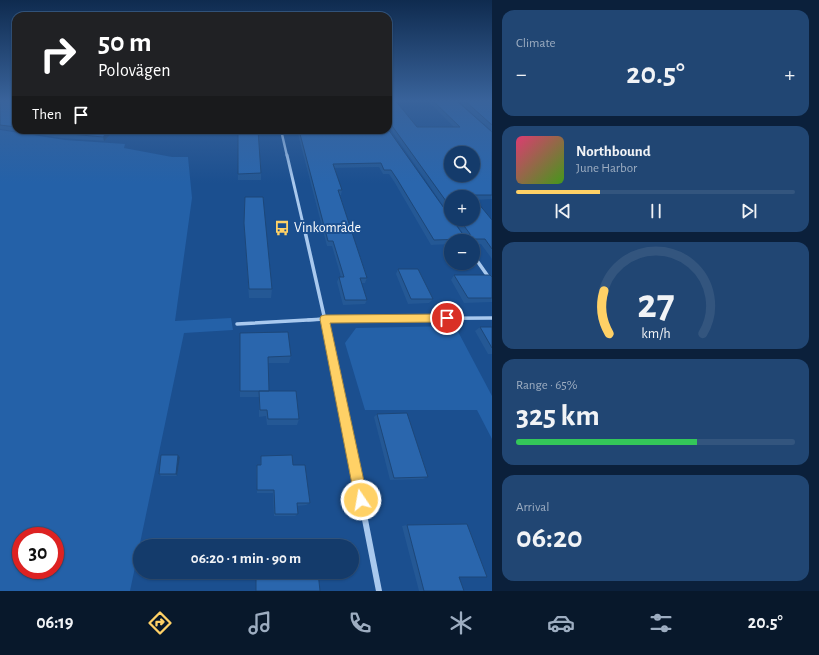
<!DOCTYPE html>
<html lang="en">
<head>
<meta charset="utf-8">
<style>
	body { margin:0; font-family:"Alegreya Sans",sans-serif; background:#214673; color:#f1f3f6; height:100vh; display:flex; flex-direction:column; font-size:15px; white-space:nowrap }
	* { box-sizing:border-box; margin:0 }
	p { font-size:13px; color:#9dadc1 }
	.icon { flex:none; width:22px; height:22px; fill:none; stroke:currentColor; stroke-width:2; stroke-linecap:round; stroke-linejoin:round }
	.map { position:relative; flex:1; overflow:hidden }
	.side { display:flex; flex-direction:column; gap:10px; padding:10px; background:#0b203b; width:327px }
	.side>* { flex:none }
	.banner { position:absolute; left:12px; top:12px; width:380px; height:122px; border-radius:12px; box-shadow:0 1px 3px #0004,0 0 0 1px #33557e; background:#202124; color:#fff; overflow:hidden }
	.tools { position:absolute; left:444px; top:146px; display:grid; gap:8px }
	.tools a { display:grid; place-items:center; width:36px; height:36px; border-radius:50%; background:#143b6b; box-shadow:0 1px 3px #0004,0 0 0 1px #33557e; font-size:20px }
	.speed { position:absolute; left:12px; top:527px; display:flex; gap:8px; font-size:20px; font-weight:700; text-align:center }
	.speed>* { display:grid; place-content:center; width:52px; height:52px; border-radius:50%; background:#143b6b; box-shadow:0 1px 3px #0004,0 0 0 1px #33557e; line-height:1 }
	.speed .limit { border:6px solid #d22; background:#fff; color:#111 }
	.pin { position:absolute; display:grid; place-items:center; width:34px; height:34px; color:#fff; margin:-17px; border:2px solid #fff; border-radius:50%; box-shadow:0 1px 4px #0007 }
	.me { position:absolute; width:44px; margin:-22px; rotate:348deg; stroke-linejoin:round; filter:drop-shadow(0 0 3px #0008) }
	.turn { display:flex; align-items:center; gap:14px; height:84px; padding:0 20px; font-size:18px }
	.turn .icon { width:52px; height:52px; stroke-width:2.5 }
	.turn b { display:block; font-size:28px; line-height:34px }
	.then { display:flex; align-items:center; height:38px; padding:0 20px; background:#0003; gap:8px; font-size:15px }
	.big { font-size:30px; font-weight:600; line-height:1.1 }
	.side .widget { flex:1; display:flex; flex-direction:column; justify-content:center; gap:6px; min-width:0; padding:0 14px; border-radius:12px; background:#214673 }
	.side .dial { align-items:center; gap:0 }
	.dial svg { height:104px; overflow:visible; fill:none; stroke:#33557e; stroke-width:7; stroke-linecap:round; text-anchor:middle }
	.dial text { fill:#f1f3f6; stroke:none }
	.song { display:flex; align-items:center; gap:12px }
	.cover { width:48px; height:48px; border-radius:6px; background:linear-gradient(135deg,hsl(340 70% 55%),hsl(100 70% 35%)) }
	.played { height:4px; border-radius:2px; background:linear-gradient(90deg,#ffd166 30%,#33557e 30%) }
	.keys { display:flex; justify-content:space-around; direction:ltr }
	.heat { display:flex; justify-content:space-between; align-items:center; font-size:22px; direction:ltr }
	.charge { height:6px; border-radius:3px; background:linear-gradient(90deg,#34c759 65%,#33557e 0) }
	.trip { position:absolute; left:133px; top:539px; width:226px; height:40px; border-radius:20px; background:#143b6b; box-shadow:0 1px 3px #0004,0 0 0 1px #33557e; font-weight:600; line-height:40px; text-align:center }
	.dock { display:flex; height:64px; justify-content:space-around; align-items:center; background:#08182b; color:#9dadc1 }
	.dock .icon { width:28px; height:28px }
	.dock .on { color:#ffd166 }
	.dock b { font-size:18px; color:#f1f3f6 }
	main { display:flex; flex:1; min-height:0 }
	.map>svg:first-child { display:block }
</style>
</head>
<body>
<main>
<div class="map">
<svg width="492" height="591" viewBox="0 0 492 591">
	<rect width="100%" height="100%" fill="#1b4f8f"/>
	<!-- green -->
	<path fill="#2461a8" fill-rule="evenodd" d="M0,130l65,10 60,4 -1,4 48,9h16l4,41 -17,123 56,-3 2,12 -49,3 -54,258h-130zM21,536h34v34h-34z
		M455,326l37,70v43l-15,-29h-112l-20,-67 11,-15z"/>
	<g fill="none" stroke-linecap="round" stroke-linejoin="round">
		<!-- service-far1 -->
		<path stroke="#a9c9ee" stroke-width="3" d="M308,320l17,-1"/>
		<!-- service -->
		<path stroke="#a9c9ee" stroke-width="3.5" d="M237,324l88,-5"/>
		<!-- minor-far4 -->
		<path stroke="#a9c9ee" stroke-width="2.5" d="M281,130l6,26"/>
		<!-- minor-far3 -->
		<path stroke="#a9c9ee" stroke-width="3" d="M287,155l17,73"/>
		<!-- minor-far2 -->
		<path stroke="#a9c9ee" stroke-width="3.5" d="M304,227l21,93
			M473,255l19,27
			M325,319l167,-1"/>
		<!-- minor-far1 -->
		<path stroke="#a9c9ee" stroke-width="5" d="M325,319l24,120
			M325,319h10"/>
		<!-- minor -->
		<path stroke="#a9c9ee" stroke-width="6" d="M349,438l30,153"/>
	</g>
	<!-- wall -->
	<path fill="#245895" d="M0,100l14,2 2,-1 -2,-1h2v30h183v3l-88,1 -7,7 -43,-3 -61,-9z
		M388,100l29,27h37l-27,-27h29l36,32v67l-17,1 17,20v39l-11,-15h-8v-3h-6v-2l-14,-20h20l-22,-22v20l-62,-90 -1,1z
		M457,100h35v31z
		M238,130h25v4h-5l3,39v7h-23z
		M297,130h91l78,109 -1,2h-14v3l-20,1 -36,-62 -6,-9h-6l-4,-7 -45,1 8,22 -1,5h-1l27,83 -2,5h-4l6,17 -2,4 -22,1 -6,-23 2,-5h2l-9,-31h-5z
		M244,223l28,66 -1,9h-22z
		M398,269l35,30 -4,4 -21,1 -12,-30z
		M454,275l38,2v25l-28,1 -13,-23z
		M480,327h12v27h-4l-13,-23z
		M240,333l51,23 -2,7h-21l1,28 30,28 -2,6h-30l-1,-9 -7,1v-20h-19z
		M377,414l51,63 -5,2 -33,1 -16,-63z
		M178,455l2,2 -3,19h-16l-2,-2z
		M261,456l32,9 17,38 -4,2 -9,1 1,8 -3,2h-21l-1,-23h-16l-1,-24 1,-4h3z
		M407,525l52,52 5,14h-45l-17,-65z
		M256,572h62l2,19h-64z"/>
	<!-- shaded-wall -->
	<path fill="#1d4779" d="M109,130l2,4 -7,7 -1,-4z
		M178,455l2,2 -3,19 -1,-2z"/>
	<!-- building -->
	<path fill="#2a66ad" stroke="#1d4779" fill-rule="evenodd" d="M0,100h9l5,2 2,-1v26l-16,-2z
		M388,100h7l22,27h43l-28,-27h24l36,32v63h-21l2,2h-22v11l-61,-85 -2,1zM451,153h22v22h-22z
		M464,100h28v25z
		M388,129l63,89v1h1l14,20 -32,1 -37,-61 -6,-9h-7l-3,-7 -48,1 9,26h-4l29,88h-7l7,22h-22l-6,-23h5l-11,-36h-5l-29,-111h89z
		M39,130h70l-6,7 -44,-4z
		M238,130h20l3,43 -23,1z
		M245,197h18l9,92h-23l-5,-66z
		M473,197l19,23v29l-7,-10h-17l2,-2v-3l-11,-15h14z
		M398,269h20l15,30h-22z
		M454,275h36l2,2v21h-24z
		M480,327h12v21z
		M288,332l3,24 -23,1 1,34h-29v-58z
		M259,391h37l3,28h-31l-1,-9h-7z
		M407,413l21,64 -34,1 -17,-64z
		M161,455h17l-2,19h-17z
		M292,455l1,10h12l5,38h-13l1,11h-23l-1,-24h-17v-25h4v-9z
		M467,524l20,53h-28l5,14h-40l-17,-66z
		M256,572h62l2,19h-64z"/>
	<!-- sky -->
	<linearGradient id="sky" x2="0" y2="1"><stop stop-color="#0f2b4f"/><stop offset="0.55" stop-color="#39639b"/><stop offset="1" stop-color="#39639b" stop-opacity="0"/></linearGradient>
	<rect width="492" height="183" fill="url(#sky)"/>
	<!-- route -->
	<path fill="#ffd166" stroke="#a68842" d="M447,314l3,1 2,3 -2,3 -3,1 -117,1 38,177 -2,5 -5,2 -5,-2 -36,-186 1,-3 4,-1z"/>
	<!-- icons -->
	<defs>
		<g id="bus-bare" transform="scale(1.2)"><path d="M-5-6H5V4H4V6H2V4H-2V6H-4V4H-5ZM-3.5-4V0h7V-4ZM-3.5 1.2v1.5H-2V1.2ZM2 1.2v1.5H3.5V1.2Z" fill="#ffd166" stroke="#1b4f8f" stroke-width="2.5" paint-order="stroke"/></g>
	</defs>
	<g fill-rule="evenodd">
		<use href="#bus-bare" x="282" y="228"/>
	</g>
	<g text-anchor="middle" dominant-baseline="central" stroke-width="4" stroke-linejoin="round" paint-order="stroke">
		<!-- poi labels -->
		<g font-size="14" fill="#fff" stroke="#1b4f8f" text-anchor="start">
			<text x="294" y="228">Vinkområde</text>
		</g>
	</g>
</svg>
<div class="tools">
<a><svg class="icon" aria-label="search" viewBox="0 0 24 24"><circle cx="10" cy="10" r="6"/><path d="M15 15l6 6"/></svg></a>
<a>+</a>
<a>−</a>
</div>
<div class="speed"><div class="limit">30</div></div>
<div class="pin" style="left:447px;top:318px;background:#d93025"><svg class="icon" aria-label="arrive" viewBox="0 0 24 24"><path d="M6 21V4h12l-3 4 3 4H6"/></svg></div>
<svg class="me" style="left:361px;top:500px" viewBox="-20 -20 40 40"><circle r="17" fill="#ffd166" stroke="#fff" stroke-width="3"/><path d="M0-11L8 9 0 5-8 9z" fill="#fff"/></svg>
<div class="trip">06:20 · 1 min · 90 m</div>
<div class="banner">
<div class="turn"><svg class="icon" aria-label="right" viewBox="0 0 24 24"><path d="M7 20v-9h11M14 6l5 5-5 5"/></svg><div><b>50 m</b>Polovägen</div></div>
<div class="then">Then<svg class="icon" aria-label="arrive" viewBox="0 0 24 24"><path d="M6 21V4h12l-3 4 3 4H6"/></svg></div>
</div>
</div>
<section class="side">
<div class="widget"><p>Climate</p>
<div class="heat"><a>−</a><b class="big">20.5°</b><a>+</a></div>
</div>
<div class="widget">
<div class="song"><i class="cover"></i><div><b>Northbound</b><p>June Harbor</p></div></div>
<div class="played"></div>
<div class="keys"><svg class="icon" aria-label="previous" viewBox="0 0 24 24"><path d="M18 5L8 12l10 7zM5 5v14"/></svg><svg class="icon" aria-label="pause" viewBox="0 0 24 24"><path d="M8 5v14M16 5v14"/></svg><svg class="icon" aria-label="next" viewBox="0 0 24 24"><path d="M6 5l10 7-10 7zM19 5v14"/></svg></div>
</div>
<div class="widget dial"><svg viewBox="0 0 100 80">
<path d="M14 69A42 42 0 1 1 86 69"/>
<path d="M14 69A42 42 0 0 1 10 36" stroke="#ffd166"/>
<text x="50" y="56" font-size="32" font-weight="700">27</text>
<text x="50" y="72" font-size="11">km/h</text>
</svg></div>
<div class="widget"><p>Range · 65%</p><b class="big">325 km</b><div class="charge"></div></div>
<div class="widget"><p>Arrival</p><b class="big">06:20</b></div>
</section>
</main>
<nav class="dock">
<b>06:19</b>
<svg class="icon on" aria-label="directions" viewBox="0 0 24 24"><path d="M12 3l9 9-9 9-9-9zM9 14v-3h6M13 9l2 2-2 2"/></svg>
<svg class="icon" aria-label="music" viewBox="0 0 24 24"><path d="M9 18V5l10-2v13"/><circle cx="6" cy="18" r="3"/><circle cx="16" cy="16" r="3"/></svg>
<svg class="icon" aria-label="phone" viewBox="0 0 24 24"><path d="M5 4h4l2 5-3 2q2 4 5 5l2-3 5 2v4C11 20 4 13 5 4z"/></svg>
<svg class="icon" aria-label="climate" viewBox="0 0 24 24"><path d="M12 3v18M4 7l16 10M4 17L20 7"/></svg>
<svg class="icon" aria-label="car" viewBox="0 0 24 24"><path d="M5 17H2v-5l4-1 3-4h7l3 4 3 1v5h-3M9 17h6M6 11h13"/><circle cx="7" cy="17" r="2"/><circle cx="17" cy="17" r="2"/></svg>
<svg class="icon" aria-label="filters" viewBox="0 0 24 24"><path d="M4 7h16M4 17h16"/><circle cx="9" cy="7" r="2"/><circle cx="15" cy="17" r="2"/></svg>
<b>20.5°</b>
</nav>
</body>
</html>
